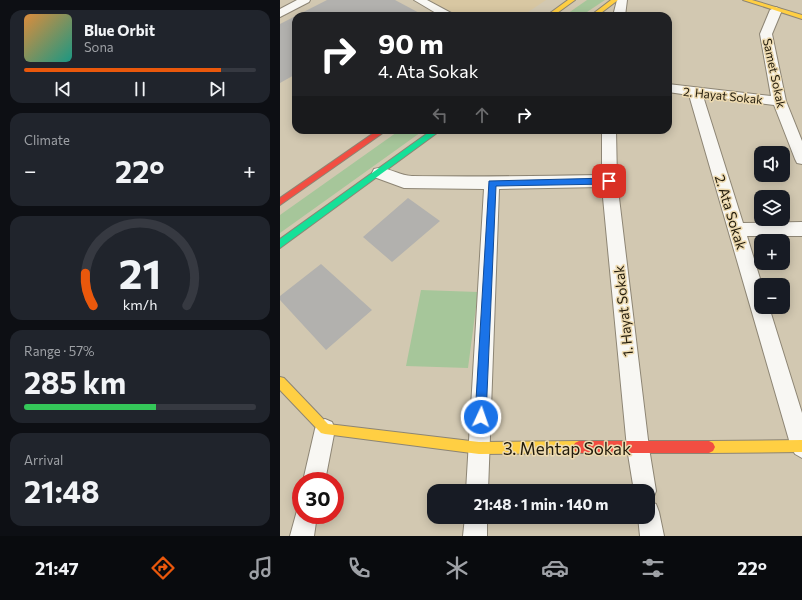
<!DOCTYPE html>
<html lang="en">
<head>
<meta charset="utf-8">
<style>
	body { margin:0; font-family:Commissioner,sans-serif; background:#20242c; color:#f1f3f6; height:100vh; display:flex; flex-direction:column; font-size:15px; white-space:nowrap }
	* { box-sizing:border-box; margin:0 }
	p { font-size:13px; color:#9ea1a6 }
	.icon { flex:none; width:22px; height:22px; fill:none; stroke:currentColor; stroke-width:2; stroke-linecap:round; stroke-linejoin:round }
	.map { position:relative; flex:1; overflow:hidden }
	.side { display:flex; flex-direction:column; gap:10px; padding:10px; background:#0d0f14; width:280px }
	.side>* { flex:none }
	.hud { position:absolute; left:12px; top:12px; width:380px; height:122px; border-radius:12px; box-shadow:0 2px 10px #0003; background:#202124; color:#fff; overflow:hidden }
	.tools { position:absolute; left:474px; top:146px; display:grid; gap:8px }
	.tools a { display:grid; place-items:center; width:36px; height:36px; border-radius:8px; background:#171b24; box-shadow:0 2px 10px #0003; font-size:20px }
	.speed { position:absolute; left:12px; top:472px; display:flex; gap:8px; font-size:20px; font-weight:700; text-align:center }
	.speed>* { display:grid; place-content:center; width:52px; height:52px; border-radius:50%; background:#171b24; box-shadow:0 2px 10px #0003; line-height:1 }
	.speed .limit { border:6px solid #d22; background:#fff; color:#111 }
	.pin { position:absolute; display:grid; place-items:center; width:34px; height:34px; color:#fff; margin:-17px; border-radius:8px; box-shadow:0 2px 6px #0006 }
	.me { position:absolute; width:44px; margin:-22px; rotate:3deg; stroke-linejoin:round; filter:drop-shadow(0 0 3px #0008) }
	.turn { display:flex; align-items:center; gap:14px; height:84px; padding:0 20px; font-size:18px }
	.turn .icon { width:52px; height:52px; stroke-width:2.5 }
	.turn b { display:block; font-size:28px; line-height:34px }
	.lanes { display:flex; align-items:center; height:38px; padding:0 20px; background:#0003; justify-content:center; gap:20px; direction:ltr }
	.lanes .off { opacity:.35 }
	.big { font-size:30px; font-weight:700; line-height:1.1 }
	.side .tile { flex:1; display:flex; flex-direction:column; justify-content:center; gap:6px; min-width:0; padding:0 14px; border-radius:12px; background:#20242c }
	.side .dial { align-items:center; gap:0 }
	.dial svg { height:104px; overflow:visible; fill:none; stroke:#363941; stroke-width:7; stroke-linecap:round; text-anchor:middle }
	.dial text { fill:#f1f3f6; stroke:none }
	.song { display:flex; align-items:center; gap:12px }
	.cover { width:48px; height:48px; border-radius:6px; background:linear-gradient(135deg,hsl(30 70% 55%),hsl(170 70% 35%)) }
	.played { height:4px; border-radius:2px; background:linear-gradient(90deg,#ea580c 85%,#363941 85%) }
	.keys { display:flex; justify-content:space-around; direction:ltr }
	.heat { display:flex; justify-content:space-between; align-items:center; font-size:22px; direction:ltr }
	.charge { height:6px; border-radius:3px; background:linear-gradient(90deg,#34c759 57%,#363941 0) }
	.trip { position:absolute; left:147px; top:484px; width:228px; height:40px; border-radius:12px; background:#171b24; box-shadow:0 2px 10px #0003; font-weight:700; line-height:40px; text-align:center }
	.menu { display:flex; height:64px; justify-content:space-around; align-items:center; background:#090b0e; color:#9ea1a6 }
	.menu .icon { width:28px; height:28px }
	.menu .selected { color:#ea580c }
	.menu b { font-size:18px; color:#f1f3f6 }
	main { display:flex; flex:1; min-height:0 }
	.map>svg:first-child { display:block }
</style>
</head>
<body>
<main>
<section class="side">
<div class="tile">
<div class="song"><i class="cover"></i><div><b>Blue Orbit</b><p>Sona</p></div></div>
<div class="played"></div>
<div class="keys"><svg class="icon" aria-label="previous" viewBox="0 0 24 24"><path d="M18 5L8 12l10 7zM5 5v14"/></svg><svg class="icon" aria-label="pause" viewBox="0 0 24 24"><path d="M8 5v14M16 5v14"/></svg><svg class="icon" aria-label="next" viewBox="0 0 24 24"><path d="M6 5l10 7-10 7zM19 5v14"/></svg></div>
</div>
<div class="tile"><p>Climate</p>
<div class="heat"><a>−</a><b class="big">22°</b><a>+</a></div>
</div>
<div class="tile dial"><svg viewBox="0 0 100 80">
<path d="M14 69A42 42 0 1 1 86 69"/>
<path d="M14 69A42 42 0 0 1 8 44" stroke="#ea580c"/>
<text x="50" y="56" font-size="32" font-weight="700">21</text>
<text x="50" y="72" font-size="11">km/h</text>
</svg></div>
<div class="tile"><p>Range · 57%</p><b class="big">285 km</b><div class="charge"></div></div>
<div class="tile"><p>Arrival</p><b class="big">21:48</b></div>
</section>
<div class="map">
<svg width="522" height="536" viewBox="0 0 522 536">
	<rect width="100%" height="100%" fill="#d2c8b1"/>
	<!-- built -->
	<path fill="#d8c7a2" d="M152,0h114l-24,16h-62l-30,-15z"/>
	<!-- green -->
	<path fill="#a6c69a" d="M307,0h18l-24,16h-17z
		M120,130h24l-144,103v-18z
		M141,290l57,2 -10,76 -62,-2z"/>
	<!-- building -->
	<path fill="#b2b1ae" d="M47,0h68l30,16h-129v58l-16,9v-59z
		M128,198l32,23 -48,41 -29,-25z
		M41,264l51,46 -46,40 -46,-50v-4z"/>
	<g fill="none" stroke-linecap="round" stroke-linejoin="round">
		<!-- street casing -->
		<g stroke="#8d8574" stroke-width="2">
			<path id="street" d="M17,0h13l-1,2 -29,15v-8z
				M134,0h13l26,14 2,2h-14z
				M337,0h10l-2,16h-12z
				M496,7l6,3 -10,24 14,67 16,40v23l-5,-1 -2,-4 -21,-54 -71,-9 40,127 59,-1v14h-55l15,49 -1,22h8l33,106v45l-7,-4 -4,-7 -102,-352 -21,-3v-8l103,12 -11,-62 10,-24z
				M322,130h14l1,51 32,267 7,43 -3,8 -5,2 8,3 3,8 5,24h-24l-2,-19h10v-26h-14l-7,-43 -25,-261 -103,2 -11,302h-22l18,-302 -80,-1 -30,-11 -2,-4 2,-4c12,-4 25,7 38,7 63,1 126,0 190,-1z
				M45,419l7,3 3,7 -10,52h-22l12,-52 3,-7z
				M21,506v9h16l-3,21h-24l8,-29z
				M185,517h22v19h-24z"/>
		</g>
		<!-- fast casing -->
		<g stroke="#8d8574" stroke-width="2">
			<path id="fast" d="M152,130h9l-161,118v-9z"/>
		</g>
		<!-- slow casing -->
		<g stroke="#8d8574" stroke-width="2">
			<path id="slow" d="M288,0h7l-22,16h-7z
				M331,0h7l-21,16h-7z
				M463,0h9l50,15v4z
				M0,377l4,1 44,46 151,18 100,-1 4,2 2,4 -2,4 -4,2 -100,1 -154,-20 -4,-1 -41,-43z
				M522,440v12l-93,1 -4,-2 -2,-4 2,-4 4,-2z"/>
		</g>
		<!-- jam casing -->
		<g stroke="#8d8574" stroke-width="2">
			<path id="jam" d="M98,130h9l-107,75v-7z
				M299,441h130l4,2 2,4 -2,4 -4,2h-130l-4,-2 -2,-4 2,-4z"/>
		</g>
		<!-- street -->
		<use href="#street" fill="#f8f7f3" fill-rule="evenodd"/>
		<!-- fast -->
		<use href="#fast" fill="#16e098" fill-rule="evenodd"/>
		<!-- slow -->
		<use href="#slow" fill="#ffcf43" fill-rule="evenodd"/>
		<!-- jam -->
		<use href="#jam" fill="#f24e42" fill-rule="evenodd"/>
	</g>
	<!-- route -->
	<path fill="#1a73e8" stroke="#114b97" d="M329,178l4,3 -4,3 -113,2 -10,231 -1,4 -4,1 -4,-1 -2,-4 14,-236z"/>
	<g text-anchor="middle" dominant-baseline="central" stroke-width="3" stroke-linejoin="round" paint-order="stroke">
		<!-- far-street labels -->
		<g font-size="12" fill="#221b0b" stroke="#eddab0">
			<text transform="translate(495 73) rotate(78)">Samet Sokak</text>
			<text transform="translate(443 95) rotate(6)">2. Hayat Sokak</text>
		</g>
		<!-- street labels -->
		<g font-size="14" fill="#221b0b" stroke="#eddab0">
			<text transform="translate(451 212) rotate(73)">2. Ata Sokak</text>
			<text transform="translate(343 311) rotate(-96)">1. Hayat Sokak</text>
		</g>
		<!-- near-street labels -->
		<g font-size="17" fill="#221b0b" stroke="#eddab0">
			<text x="287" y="448">3. Mehtap Sokak</text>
		</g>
	</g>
</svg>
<div class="tools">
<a><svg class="icon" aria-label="sound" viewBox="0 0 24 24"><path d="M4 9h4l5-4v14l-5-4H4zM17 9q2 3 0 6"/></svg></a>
<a><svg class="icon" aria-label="layers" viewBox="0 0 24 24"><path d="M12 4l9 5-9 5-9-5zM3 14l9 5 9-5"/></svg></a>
<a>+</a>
<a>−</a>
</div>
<div class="speed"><div class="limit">30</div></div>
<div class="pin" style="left:329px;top:181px;background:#d93025"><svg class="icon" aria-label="arrive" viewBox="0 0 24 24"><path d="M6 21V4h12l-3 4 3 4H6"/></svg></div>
<svg class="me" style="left:201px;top:417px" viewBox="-20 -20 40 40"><circle r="17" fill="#1a73e8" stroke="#fff" stroke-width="3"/><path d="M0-11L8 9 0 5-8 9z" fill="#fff"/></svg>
<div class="trip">21:48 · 1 min · 140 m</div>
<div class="hud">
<div class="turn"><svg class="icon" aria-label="right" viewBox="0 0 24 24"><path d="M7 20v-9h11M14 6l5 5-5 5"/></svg><div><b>90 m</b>4. Ata Sokak</div></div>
<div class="lanes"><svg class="icon off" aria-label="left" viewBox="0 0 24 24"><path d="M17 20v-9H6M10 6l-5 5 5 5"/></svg><svg class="icon off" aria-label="ahead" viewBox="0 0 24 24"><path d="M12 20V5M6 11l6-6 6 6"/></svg><svg class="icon" aria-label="right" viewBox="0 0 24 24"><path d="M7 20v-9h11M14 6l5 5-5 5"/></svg></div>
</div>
</div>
</main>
<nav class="menu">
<b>21:47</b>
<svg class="icon selected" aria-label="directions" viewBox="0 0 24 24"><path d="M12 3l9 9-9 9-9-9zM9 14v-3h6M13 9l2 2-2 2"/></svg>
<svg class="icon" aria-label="music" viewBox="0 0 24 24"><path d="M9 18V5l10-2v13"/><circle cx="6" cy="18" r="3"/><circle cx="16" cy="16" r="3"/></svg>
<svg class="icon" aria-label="phone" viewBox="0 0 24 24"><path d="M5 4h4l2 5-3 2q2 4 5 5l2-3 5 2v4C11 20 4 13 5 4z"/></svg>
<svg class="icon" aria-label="climate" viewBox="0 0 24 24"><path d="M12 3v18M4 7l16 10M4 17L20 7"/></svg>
<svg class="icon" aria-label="car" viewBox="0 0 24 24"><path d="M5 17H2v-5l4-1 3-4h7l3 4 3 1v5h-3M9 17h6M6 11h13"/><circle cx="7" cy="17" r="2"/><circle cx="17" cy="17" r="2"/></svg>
<svg class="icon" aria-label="filters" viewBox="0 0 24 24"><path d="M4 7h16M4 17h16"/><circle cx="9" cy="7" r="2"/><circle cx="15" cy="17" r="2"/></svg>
<b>22°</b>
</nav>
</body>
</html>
